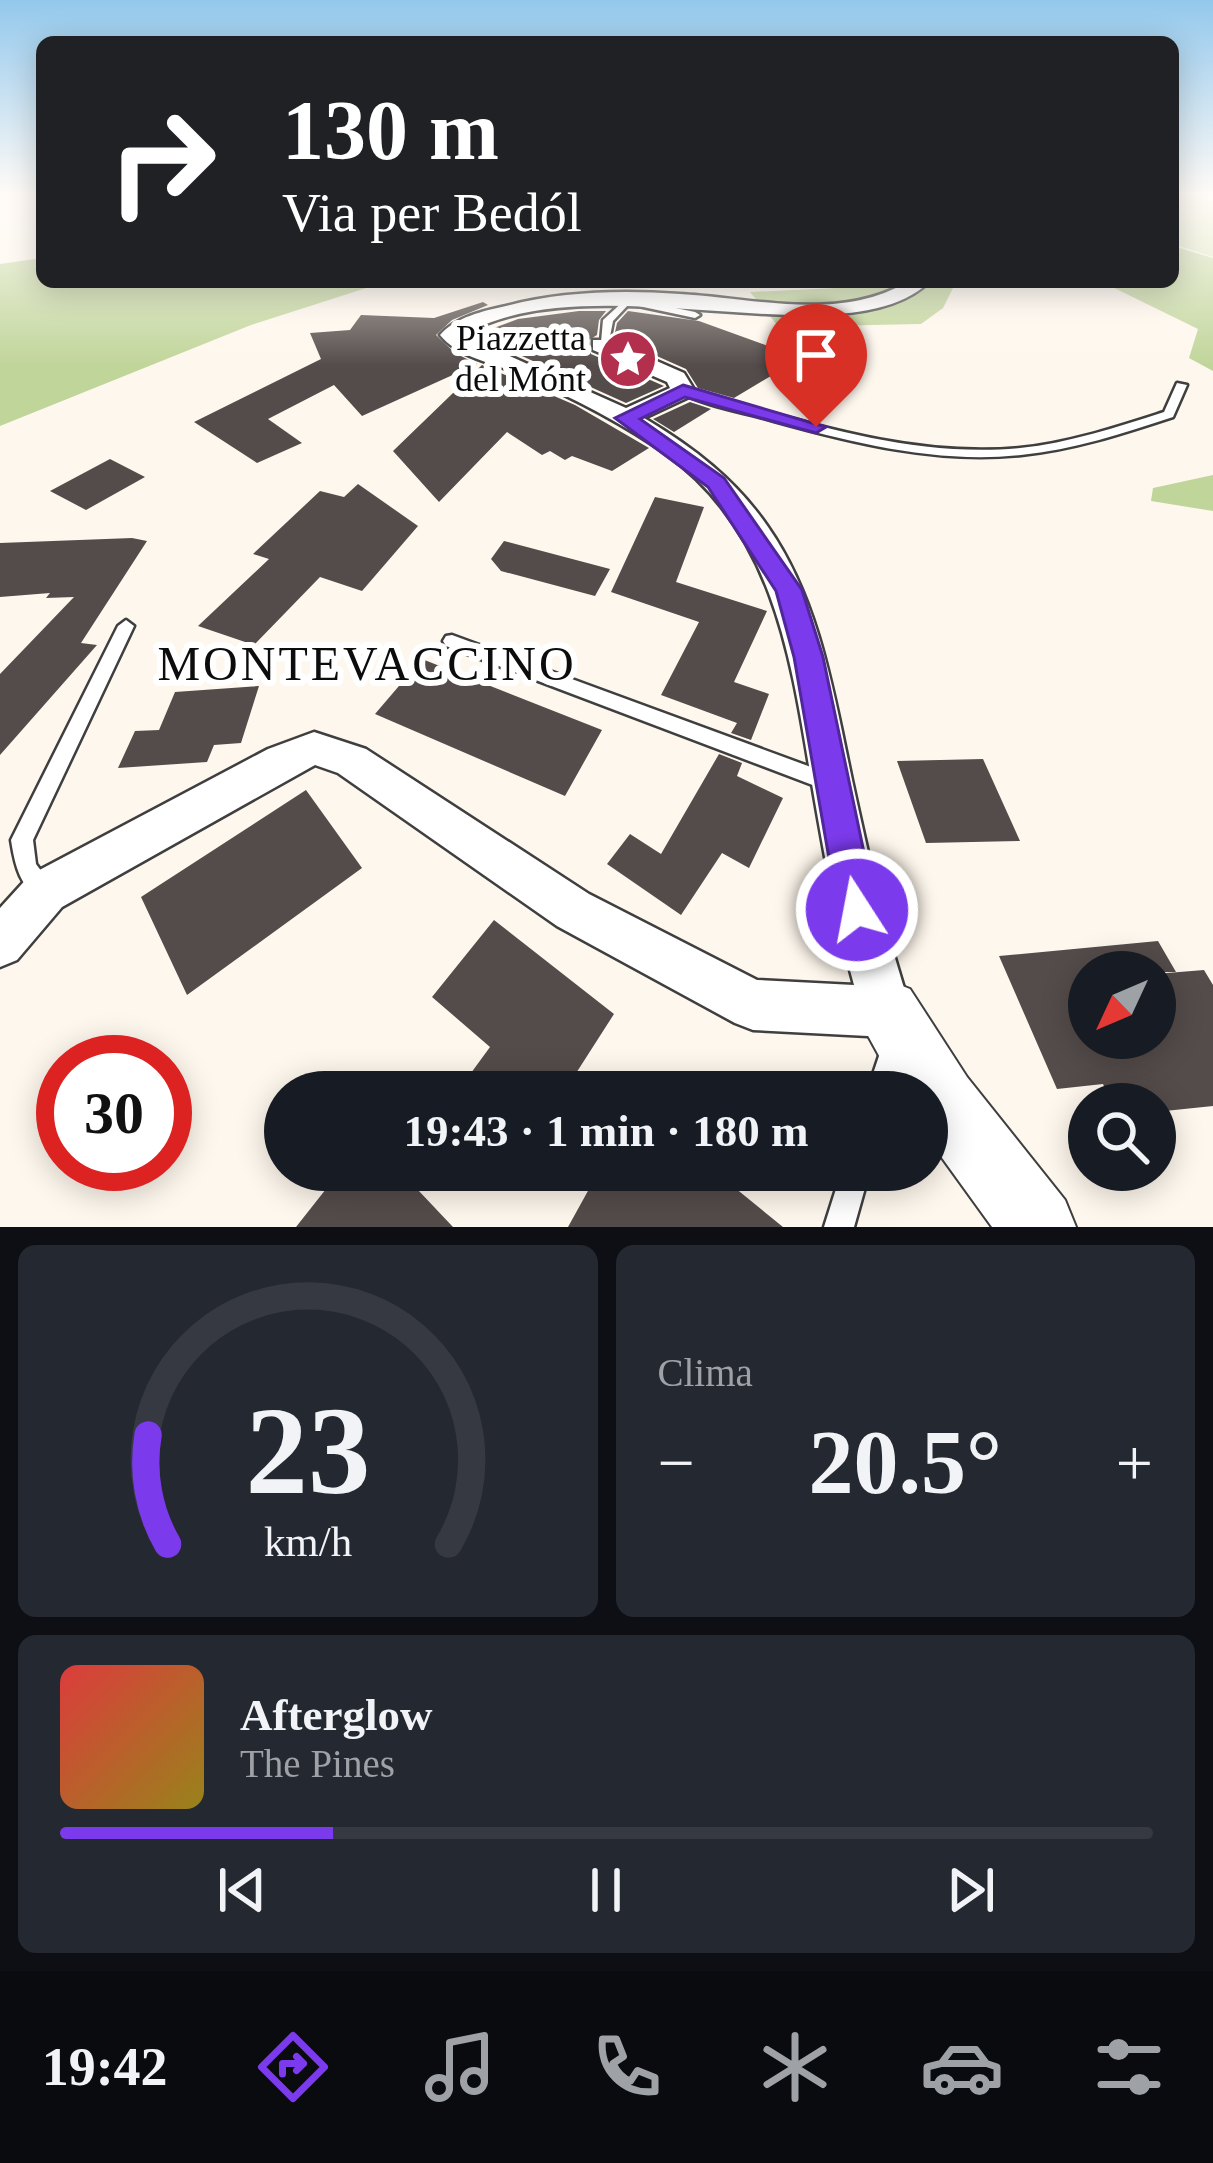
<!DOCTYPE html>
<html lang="it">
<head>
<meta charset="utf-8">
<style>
	body { margin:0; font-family:"Times New Roman",serif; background:#242831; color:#f1f3f6; height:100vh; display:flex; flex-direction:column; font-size:45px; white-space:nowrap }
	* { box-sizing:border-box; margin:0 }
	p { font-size:39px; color:#9ea1a6 }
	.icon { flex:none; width:66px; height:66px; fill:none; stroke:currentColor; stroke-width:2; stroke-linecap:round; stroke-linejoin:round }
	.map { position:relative; height:1227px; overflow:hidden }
	.sheet { display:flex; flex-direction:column; gap:18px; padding:18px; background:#0d0f14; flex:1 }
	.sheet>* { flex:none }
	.hud { position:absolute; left:36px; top:36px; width:1143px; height:252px; border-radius:18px; box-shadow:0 6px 30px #0003; background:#202124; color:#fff; overflow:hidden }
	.needle { width:78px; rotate:226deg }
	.tools { position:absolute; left:1068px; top:951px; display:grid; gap:24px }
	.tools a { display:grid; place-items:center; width:108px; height:108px; border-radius:50%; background:#171b24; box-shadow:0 6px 30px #0003; font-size:60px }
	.speed { position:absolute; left:36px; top:1035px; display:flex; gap:24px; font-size:60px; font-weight:700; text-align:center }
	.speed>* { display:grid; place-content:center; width:156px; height:156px; border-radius:50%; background:#171b24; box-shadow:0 6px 30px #0003; line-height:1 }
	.speed .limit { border:18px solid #d22; background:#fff; color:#111 }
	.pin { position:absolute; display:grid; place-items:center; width:102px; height:102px; color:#fff; margin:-123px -51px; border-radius:50% 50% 50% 0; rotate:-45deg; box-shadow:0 0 12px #0007 }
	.pin .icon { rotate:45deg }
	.me { position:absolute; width:132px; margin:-66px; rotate:349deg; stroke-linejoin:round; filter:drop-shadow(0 0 9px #0008) }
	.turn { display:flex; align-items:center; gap:42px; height:252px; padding:0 48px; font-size:54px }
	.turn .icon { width:156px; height:156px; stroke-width:2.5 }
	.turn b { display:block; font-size:84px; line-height:102px }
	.big { font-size:90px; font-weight:600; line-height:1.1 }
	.sheet .card { flex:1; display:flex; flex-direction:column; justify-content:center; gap:18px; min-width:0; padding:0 42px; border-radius:18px; background:#242831 }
	.sheet .dial { align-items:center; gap:0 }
	.dial svg { height:312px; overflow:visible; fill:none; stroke:#363941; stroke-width:7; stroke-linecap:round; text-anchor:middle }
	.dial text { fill:#f1f3f6; stroke:none }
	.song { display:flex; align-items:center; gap:36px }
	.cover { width:144px; height:144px; border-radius:18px; background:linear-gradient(135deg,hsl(0 70% 55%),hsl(50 70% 35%)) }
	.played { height:12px; border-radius:6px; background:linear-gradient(90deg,#7c3aed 25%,#363941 25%) }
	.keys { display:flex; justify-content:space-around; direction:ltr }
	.heat { display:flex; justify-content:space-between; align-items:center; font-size:66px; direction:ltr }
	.sheet .tiles { flex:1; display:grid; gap:18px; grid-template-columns:1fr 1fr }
	.card:last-child { grid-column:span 2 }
	.trip { position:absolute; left:264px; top:1071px; width:684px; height:120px; border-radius:60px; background:#171b24; box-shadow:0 6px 30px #0003; font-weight:600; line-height:120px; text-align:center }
	.menu { display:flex; height:192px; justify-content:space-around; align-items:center; background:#090b0e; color:#9ea1a6 }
	.menu .icon { width:84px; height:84px }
	.menu .current { color:#7c3aed }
	.menu b { font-size:54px; color:#f1f3f6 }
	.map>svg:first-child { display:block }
</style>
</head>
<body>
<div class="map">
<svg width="1213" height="1227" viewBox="0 0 1213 1227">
	<rect width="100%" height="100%" fill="#fef7ed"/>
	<!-- green -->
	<path fill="#d9e5b9" d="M1173,194h25l15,7v56l-40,-13z"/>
	<!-- forest -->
	<path fill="#c0d59a" d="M1173,246l40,12v113l-24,-13 9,-29 -96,-47h71z
		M42,258v24h343l-134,43 -251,101v-162z
		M840,282h116l-13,26 -22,16 -142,3 -29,-35 87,-4z
		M1213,475v36l-62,-10 2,-13z"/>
	<!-- building -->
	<path fill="#544c4a" d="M483,302l5,3 -36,15 -16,15 19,18 22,11 -115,52 -28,-31 -66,34 34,24 -45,20 -63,-41 127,-63 -11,-26 40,-3 11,-15 73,3z
		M579,311h27l-7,9 -2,15 -8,5 2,14 73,32 -38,17 -151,-68 43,-16z
		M628,311l71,10 102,37 -67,40 -36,-10 -12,-19 -72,-32 3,-14z
		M482,365l93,40 74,43 -37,23 -40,-15 -7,4 -15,-9 -8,4 -35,-23 -68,70 -46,-51z
		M690,402l21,7 -37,23 -21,-13z
		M110,459l35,18 -59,33 -36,-19z
		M358,484l60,42 -56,65 -42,-14 -66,68 -56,-19 71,-67 -16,-5 67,-63 24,6z
		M655,497l49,10 -28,75 91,29 -33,71 35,12 -18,46 -20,-7 6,-10 -76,-28 38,-73 -88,-30z
		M132,538l15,3 -66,102 16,2 -97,110v-81l74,-77 -28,1 4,-5 -50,4v-54z
		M504,541l106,28 -15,27 -94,-25 -10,-12z
		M422,659l180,71 -37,66 -190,-82z
		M259,686l-18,57 -27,2 -7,17 -89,6 17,-37 24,-1 16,-38z
		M719,754l23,9 -5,13 46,22 -34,70 -27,-15 -41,62 -74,-51 23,-30 31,20z
		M983,759l37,82 -94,2 -29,-82z
		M306,790l56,78 -175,127 -46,-98z
		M494,920l120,94 -50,78h-71l-22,-19 19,-26 -58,-50z
		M1158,941l18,31h-87v66h66v-64l49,-4 9,15v121l-58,6v-8h-43l-9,-20 -46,5 -58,-133z
		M341,1170h91l-14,20 35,37h-157z
		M627,1170h86l70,57h-215l31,-56 19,16z"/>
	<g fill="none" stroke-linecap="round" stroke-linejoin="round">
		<!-- service casing -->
		<g stroke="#3f3f3f" stroke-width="5">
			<path id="service" d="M627,298l68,14 5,3 -5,3 -66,-14 -16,17 -4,21h-8l2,-22z
				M1177,383l10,2 -14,32c-49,16 -100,33 -152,38 -83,9 -168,-12 -247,-34 -31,-9 -69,-15 -97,-30l6,-3c109,29 221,71 337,60 49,-5 97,-21 144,-36z
				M126,620l8,6 -101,214 3,24 20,27 -3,8 -8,3c-25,-13 -30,-36 -34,-62l107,-214z
				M452,635l386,142 3,6 -3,6 -7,3 -385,-146 -3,-5 3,-5z
				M893,1037l9,4 4,9 -13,42h-26l17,-51z
				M842,1170h28l-16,57h-30z"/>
		</g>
		<!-- minor casing -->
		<g stroke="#3f3f3f" stroke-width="5">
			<path id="minor" d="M907,282h22c-84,81 -337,-22 -466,53l163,73 44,-20 -3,-6 -74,-32v-10h16l75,33 11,18 -4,5 -47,22c49,29 92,62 124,109 51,73 66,167 84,253 17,78 34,156 60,232l-7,18 -18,7 -134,-7 -18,-7 -178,-97 -219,-153 -23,-8 -253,142 -45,53 -17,7v-59l30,-33 238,-126 46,-17 52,17 223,145 168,86 97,5c-19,-68 -31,-137 -43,-207 -20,-121 -38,-248 -145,-324 -45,-32 -95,-57 -145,-79 -28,-13 -61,-16 -81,-40 16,-18 43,-24 66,-29 56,-15 117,-16 174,-12 73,4 160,28 227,-12z"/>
		</g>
		<!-- tertiary casing -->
		<g stroke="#3f3f3f" stroke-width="4">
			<path id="tertiary" d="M887,980l23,9 57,88 98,123 11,27h-84l-65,-90v-45h-28l-44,-80 9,-23z"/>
		</g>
		<!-- service -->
		<use href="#service" fill="#fff" fill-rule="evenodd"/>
		<!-- minor -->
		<use href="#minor" fill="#fff" fill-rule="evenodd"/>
		<!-- tertiary -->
		<use href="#tertiary" fill="#fff" fill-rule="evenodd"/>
	</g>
	<!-- sky -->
	<linearGradient id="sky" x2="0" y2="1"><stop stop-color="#93c8ec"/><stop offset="0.53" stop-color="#fffbf7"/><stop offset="1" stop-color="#fffbf7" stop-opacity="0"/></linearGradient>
	<rect width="1213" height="366" fill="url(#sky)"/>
	<!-- route -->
	<path fill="#7c3aed" stroke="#51269a" stroke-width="3" d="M683,385l143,42 -10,6 -131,-36 -45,22 84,59 78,112 21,67 53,253 -5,14 -14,6 -13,-6 -6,-14 -44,-253 -18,-66 -68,-104 -93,-69z"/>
	<!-- icons -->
	<defs>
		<g id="sight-disc" transform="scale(3)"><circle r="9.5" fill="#b22f4e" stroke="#fff"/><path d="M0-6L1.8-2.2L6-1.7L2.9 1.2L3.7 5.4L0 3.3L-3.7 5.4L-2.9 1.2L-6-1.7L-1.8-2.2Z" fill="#fff"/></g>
	</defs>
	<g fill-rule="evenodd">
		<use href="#sight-disc" x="628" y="359"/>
	</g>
	<g text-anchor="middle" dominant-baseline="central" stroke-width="12" stroke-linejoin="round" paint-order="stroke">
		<!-- far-poi labels -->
		<g font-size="36" fill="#0c0c0c" stroke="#fff" text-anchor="end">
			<text x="586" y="338">Piazzetta<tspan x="586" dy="41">del Mónt</tspan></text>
		</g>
		<!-- quarter labels -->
		<g font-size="48" letter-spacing="3" fill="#0c0c0c" stroke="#fff">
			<text x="367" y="663">MONTEVACCINO</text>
		</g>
	</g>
</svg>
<div class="tools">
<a><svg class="needle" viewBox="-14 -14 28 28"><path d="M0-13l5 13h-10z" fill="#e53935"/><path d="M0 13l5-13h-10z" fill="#9ea1a6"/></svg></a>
<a><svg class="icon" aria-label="search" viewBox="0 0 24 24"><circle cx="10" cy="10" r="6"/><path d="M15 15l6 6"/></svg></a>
</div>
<div class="speed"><div class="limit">30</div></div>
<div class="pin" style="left:816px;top:427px;background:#d93025"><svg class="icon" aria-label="arrive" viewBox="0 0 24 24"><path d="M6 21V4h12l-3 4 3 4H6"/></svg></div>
<svg class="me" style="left:857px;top:910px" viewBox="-20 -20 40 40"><circle r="17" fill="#7c3aed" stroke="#fff" stroke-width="3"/><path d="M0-11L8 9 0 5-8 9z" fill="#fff"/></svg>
<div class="trip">19:43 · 1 min · 180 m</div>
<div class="hud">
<div class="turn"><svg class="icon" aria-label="right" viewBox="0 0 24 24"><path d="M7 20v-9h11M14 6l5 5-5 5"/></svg><div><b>130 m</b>Via per Bedól</div></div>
</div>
</div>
<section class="sheet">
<div class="tiles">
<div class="card dial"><svg viewBox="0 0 100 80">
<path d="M14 69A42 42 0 1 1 86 69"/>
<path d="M14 69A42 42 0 0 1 9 41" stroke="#7c3aed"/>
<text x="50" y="56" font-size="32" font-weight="700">23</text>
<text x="50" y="72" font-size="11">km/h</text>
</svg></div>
<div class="card"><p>Clima</p>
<div class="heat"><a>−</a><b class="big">20.5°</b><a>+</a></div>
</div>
<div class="card">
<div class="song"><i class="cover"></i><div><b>Afterglow</b><p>The Pines</p></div></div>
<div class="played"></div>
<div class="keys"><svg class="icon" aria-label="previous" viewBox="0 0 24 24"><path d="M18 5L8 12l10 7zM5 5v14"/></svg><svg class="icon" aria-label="pause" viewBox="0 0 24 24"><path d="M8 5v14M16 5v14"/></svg><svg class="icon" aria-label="next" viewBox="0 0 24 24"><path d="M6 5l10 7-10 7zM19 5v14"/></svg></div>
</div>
</div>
</section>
<nav class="menu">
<b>19:42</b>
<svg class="icon current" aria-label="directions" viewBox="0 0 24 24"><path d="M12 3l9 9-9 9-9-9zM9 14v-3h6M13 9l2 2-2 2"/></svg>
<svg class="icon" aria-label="music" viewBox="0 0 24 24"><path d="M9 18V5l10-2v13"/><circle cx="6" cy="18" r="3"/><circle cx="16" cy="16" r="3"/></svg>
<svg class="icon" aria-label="phone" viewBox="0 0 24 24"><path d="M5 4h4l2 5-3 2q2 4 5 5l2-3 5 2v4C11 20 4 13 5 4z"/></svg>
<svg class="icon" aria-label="climate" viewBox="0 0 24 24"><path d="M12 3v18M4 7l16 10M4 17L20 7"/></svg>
<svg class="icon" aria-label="car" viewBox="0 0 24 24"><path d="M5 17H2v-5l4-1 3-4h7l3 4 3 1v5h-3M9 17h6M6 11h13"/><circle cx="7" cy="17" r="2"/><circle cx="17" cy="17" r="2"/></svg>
<svg class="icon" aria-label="filters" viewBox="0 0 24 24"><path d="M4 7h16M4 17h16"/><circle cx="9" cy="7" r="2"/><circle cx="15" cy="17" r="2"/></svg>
</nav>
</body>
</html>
